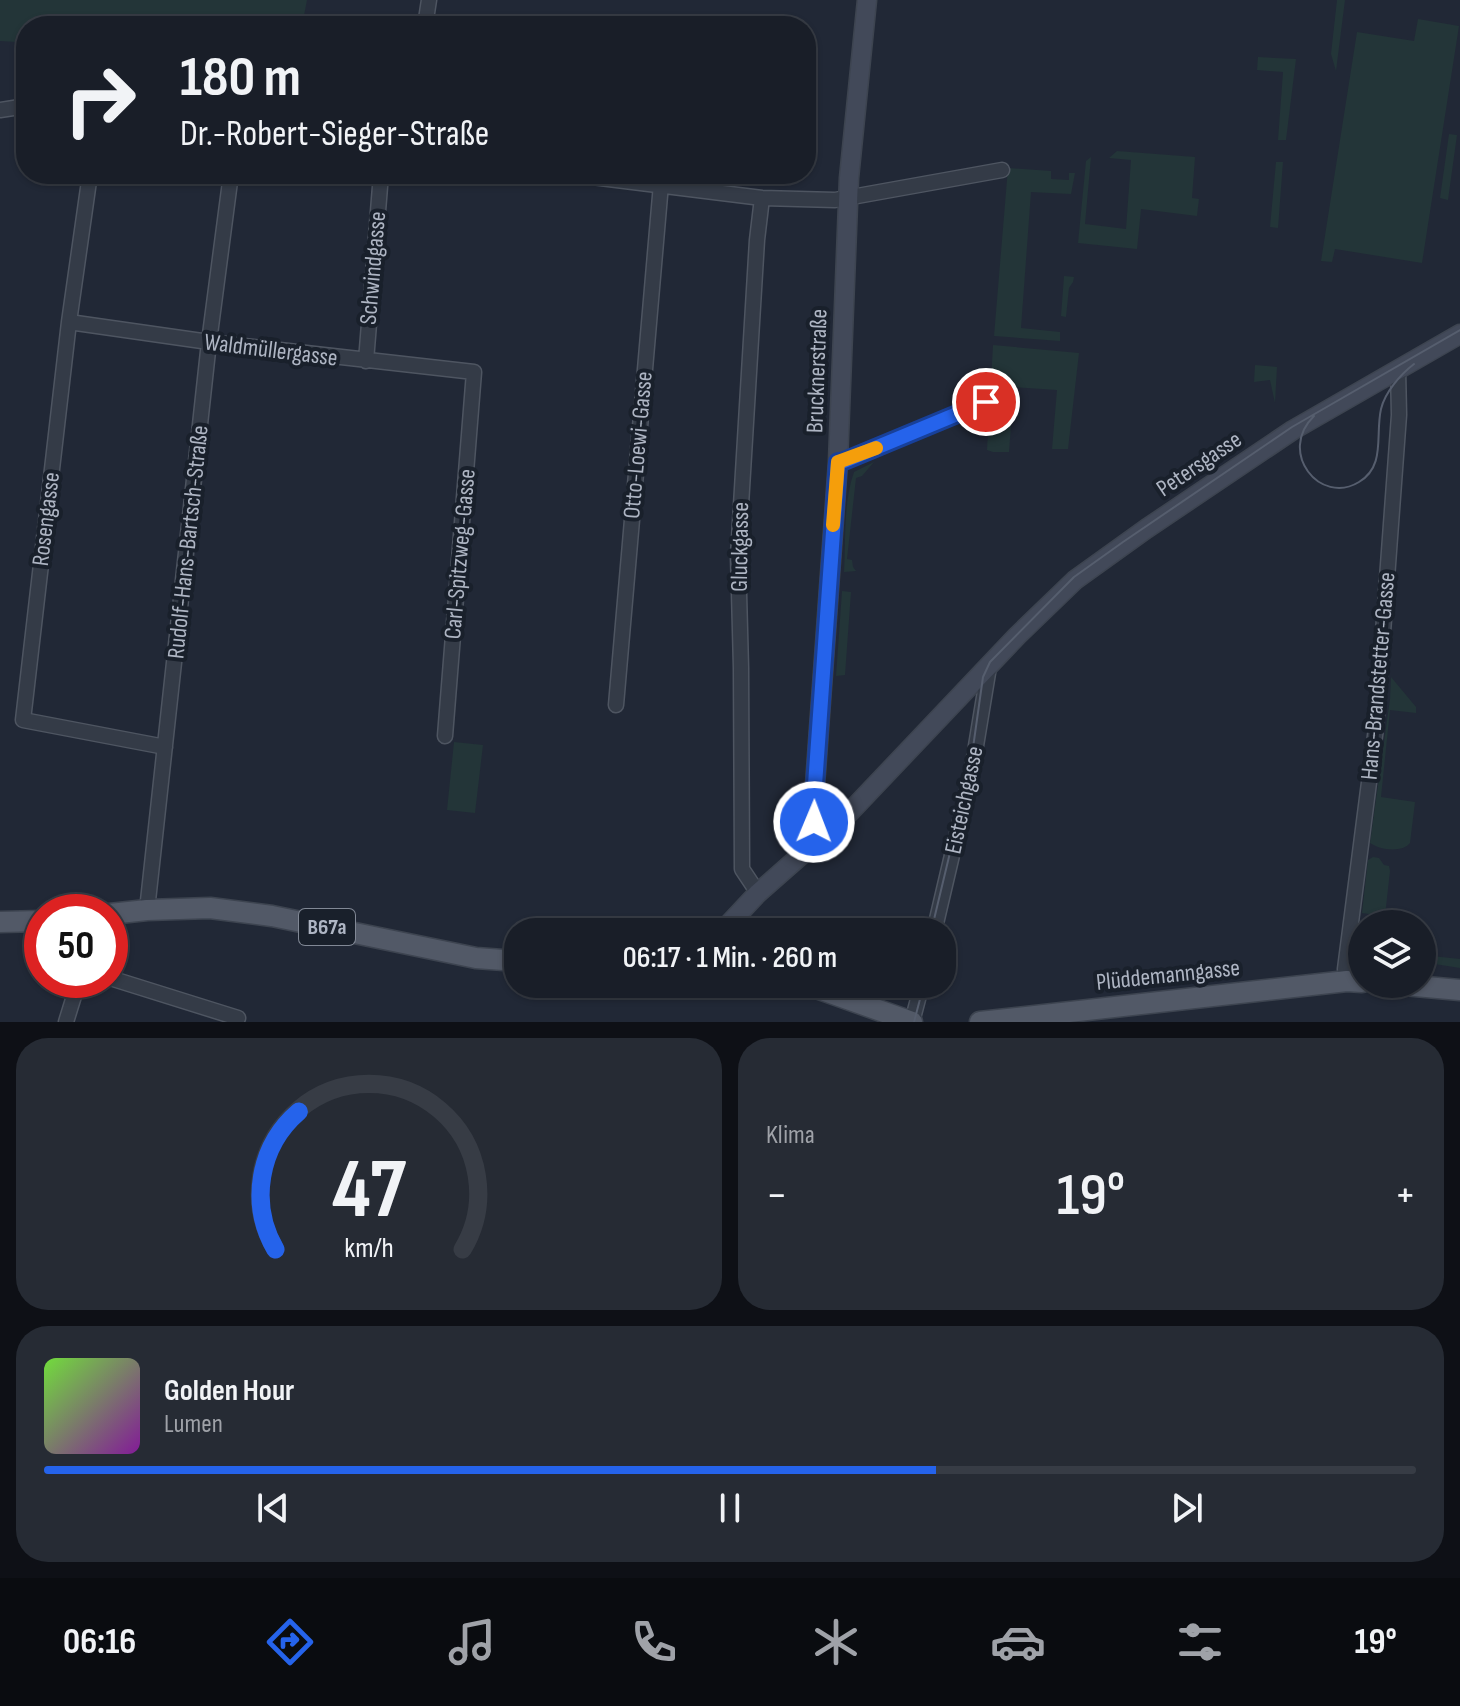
<!DOCTYPE html>
<html lang="de">
<head>
<meta charset="utf-8">
<style>
	body { margin:0; font-family:"Sofia Sans Condensed",sans-serif; background:#262b34; color:#f1f3f6; height:100vh; display:flex; flex-direction:column; font-size:30px; white-space:nowrap }
	* { box-sizing:border-box; margin:0 }
	p { font-size:26px; color:#9fa2a8 }
	.icon { flex:none; width:44px; height:44px; fill:none; stroke:currentColor; stroke-width:2; stroke-linecap:round; stroke-linejoin:round }
	.map { position:relative; height:1022px; overflow:hidden }
	.side { display:flex; flex-direction:column; gap:16px; padding:16px; background:#0e1016; flex:1 }
	.side>* { flex:none }
	.top-card { position:absolute; left:16px; top:16px; width:800px; height:168px; border-radius:32px; box-shadow:0 2px 6px #0004,0 0 0 2px #373c45; background:#191e28; color:#f1f3f6; overflow:hidden }
	.tools { position:absolute; left:1348px; top:910px; display:grid; gap:16px }
	.tools a { display:grid; place-items:center; width:88px; height:88px; border-radius:50%; background:#191e28; box-shadow:0 2px 6px #0004,0 0 0 2px #373c45; font-size:40px }
	.speed { position:absolute; left:24px; top:894px; display:flex; gap:16px; font-size:40px; font-weight:700; text-align:center }
	.speed>* { display:grid; place-content:center; width:104px; height:104px; border-radius:50%; background:#191e28; box-shadow:0 2px 6px #0004,0 0 0 2px #373c45; line-height:1 }
	.speed .limit { border:12px solid #d22; background:#fff; color:#111 }
	.pin { position:absolute; display:grid; place-items:center; width:68px; height:68px; color:#fff; margin:-34px; border:4px solid #fff; border-radius:50%; box-shadow:0 2px 8px #0007 }
	.me { position:absolute; width:88px; margin:-44px; rotate:1deg; stroke-linejoin:round; filter:drop-shadow(0 0 6px #0008) }
	.turn { display:flex; align-items:center; gap:28px; height:168px; padding:0 32px; font-size:36px }
	.turn .icon { width:104px; height:104px; stroke-width:2.5 }
	.turn b { display:block; font-size:56px; line-height:68px }
	.big { font-size:60px; font-weight:600; line-height:1.1 }
	.side .tile { flex:1; display:flex; flex-direction:column; justify-content:center; gap:12px; min-width:0; padding:0 28px; border-radius:32px; background:#262b34 }
	.side .dial { align-items:center; gap:0 }
	.dial svg { height:208px; overflow:visible; fill:none; stroke:#373c45; stroke-width:7; stroke-linecap:round; text-anchor:middle }
	.dial text { fill:#f1f3f6; stroke:none }
	.song { display:flex; align-items:center; gap:24px }
	.cover { width:96px; height:96px; border-radius:12px; background:linear-gradient(135deg,hsl(100 70% 55%),hsl(290 70% 35%)) }
	.played { height:8px; border-radius:4px; background:linear-gradient(90deg,#2563eb 65%,#373c45 65%) }
	.keys { display:flex; justify-content:space-around; direction:ltr }
	.heat { display:flex; justify-content:space-between; align-items:center; font-size:44px; direction:ltr }
	.side .tiles { flex:1; display:grid; gap:16px; grid-template-columns:1fr 1fr }
	.tile:last-child { grid-column:span 2 }
	.trip { position:absolute; left:504px; top:918px; width:452px; height:80px; border-radius:32px; background:#191e28; box-shadow:0 2px 6px #0004,0 0 0 2px #373c45; font-weight:600; line-height:80px; text-align:center }
	.dock { display:flex; height:128px; justify-content:space-around; align-items:center; background:#0a0c10; color:#9fa2a8 }
	.dock .icon { width:56px; height:56px }
	.dock .on { color:#2563eb }
	.dock b { font-size:36px; color:#f1f3f6 }
	.map>svg:first-child { display:block }
</style>
</head>
<body>
<div class="map">
<svg width="1460" height="1022" viewBox="0 0 1460 1022">
	<rect width="100%" height="100%" fill="#212836"/>
	<!-- green -->
	<path fill="#233538" d="M0,0h307l-5,26h-276v26l-10,-1 1,-9 -17,-1z
		M1337,0h8l-9,71 -5,-17z
		M1418,19l41,7 -37,237 -87,-14 -3,13 -11,-1 36,-229 57,9z
		M1258,57l38,2 -10,81h-8l5,-68 -26,-2z
		M1449,134l8,1 -9,65 -8,-2z
		M1117,151l78,6 -3,41 7,1 -2,17 -56,-7 -4,40 -59,-6 8,-82 5,-4 -6,67 41,5 5,-69 -22,-2z
		M1276,162h7l-5,66 -8,-1z
		M1008,168l43,3v8l18,1v-7h6l-4,21 -40,-2 -10,136 39,4v9l-66,-5z
		M1064,276l10,1 -1,5 -4,6 -3,29 -5,-1z
		M993,345l86,8 -11,96h-16l5,-59 -43,-3 -5,65h-16l-6,-2z
		M1255,365l22,2 -2,36 -5,-23 -16,2z
		M874,462l-12,14 -6,2 -9,81 5,1 1,7 3,4 -12,1c2,-32 -1,-69 10,-100z
		M842,591l9,1 -6,83 -9,1z
		M1391,677l25,30v6l-26,-3 -9,87 34,5 -5,41c-8,10 -30,7 -40,0l20,-144z
		M454,742l29,3 -8,68 -28,-3z
		M1373,857l6,1 5,7 5,1 1,5 -5,45 -23,-3 6,-53z
		M1422,955l38,4v9l-38,-6z"/>
	<g fill="none" stroke-linecap="round" stroke-linejoin="round">
		<!-- minor casing -->
		<g stroke="#4e5561" stroke-width="17">
			<path id="minor" d="M425,26l4,-26
				M0,110l26,-4
				M90,174l-21,148 -46,398 142,27
				M568,174l194,24 73,2 167,-30
				M69,322l140,20 265,30 -29,364
				M366,361l15,-187
				M838,462l6,-1 142,-59
				M616,705l45,-521
				M758,893l-16,-24 -1,-201 -3,-113 19,-315 5,-42
				M147,910l62,-568 22,-168
				M934,932l38,-162 17,-103
				M110,978l128,40
				M1347,981l-2,-12 31,-241 23,-313 -1,-46
				M66,1022l13,-42
				M912,1022l10,-38"/>
		</g>
		<!-- secondary casing -->
		<g stroke="#3d4450" stroke-width="21">
			<path id="secondary" d="M816,840l-3,-27 25,-351 11,-284 18,-178
				M726,932l4,-9 28,-30 92,-81 167,-176 58,-56 71,-51 147,-99 167,-96"/>
		</g>
		<!-- primary casing -->
		<g stroke="#3d4450" stroke-width="23">
			<path id="primary" d="M110,914l37,-4 63,-2 62,8 204,42 42,3
				M0,922l42,-1
				M805,984l107,38
				M1393,984l67,6
				M980,1022l367,-41 15,1"/>
		</g>
		<!-- minor -->
		<use href="#minor" stroke="#343b47" stroke-width="14"/>
		<!-- secondary -->
		<use href="#secondary" stroke="#424959" stroke-width="18"/>
		<!-- primary -->
		<use href="#primary" stroke="#525967" stroke-width="20"/>
		<!-- tram -->
		<path stroke="#565e6e" stroke-width="2" d="M1314,416c-37,36 6,90 45,66 27,-16 16,-47 22,-73 4,-17 20,-35 33,-45
			M931,932l39,-163 13,-92 7,-15 84,-85 49,-35 169,-115 168,-97
			M914,1022l10,-38"/>
	</g>
	<g fill="none" stroke-linecap="round" stroke-linejoin="round">
		<!-- route casing -->
		<g stroke="#184099" stroke-width="20">
			<path id="route" d="M814,822l-1,-9 25,-351 6,-1 142,-59"/>
		</g>
		<!-- route -->
		<use href="#route" stroke="#2563eb" stroke-width="14"/>
		<!-- slow -->
		<path stroke="#f59e0b" stroke-width="14" d="M833,525l5,-63 38,-14"/>
	</g>
	<g text-anchor="middle" dominant-baseline="central" stroke-width="8" stroke-linejoin="round" paint-order="stroke">
		<!-- shield labels -->
		<rect fill="#19202b" stroke="#818895" stroke-width="2" x="299" y="909" width="56" height="36" rx="6"/>
		<g font-size="22" font-weight="bold" fill="#aeb5c3">
			<text x="327" y="927">B67a</text>
		</g>
		<!-- street labels -->
		<g font-size="24" fill="#aeb5c3" stroke="#19202b">
			<text transform="translate(373 268) rotate(-85)">Schwindgasse</text>
			<text transform="translate(271 350) rotate(7)">Waldmüllergasse</text>
			<text transform="translate(817 371) rotate(-88)">Brucknerstraße</text>
			<text transform="translate(638 445) rotate(-85)">Otto-Loewi-Gasse</text>
			<text transform="translate(1199 464) rotate(-34)">Petersgasse</text>
			<text transform="translate(46 519) rotate(-83)">Rosengasse</text>
			<text transform="translate(188 542) rotate(-84)">Rudolf-Hans-Bartsch-Straße</text>
			<text transform="translate(740 547) rotate(-89)">Gluckgasse</text>
			<text transform="translate(460 554) rotate(-85)">Carl-Spitzweg-Gasse</text>
			<text transform="translate(1378 676) rotate(-85)">Hans-Brandstetter-Gasse</text>
			<text transform="translate(964 800) rotate(-78)">Eisteichgasse</text>
			<text transform="translate(1168 975) rotate(-6)">Plüddemanngasse</text>
		</g>
	</g>
</svg>
<div class="tools">
<a><svg class="icon" aria-label="layers" viewBox="0 0 24 24"><path d="M12 4l9 5-9 5-9-5zM3 14l9 5 9-5"/></svg></a>
</div>
<div class="speed"><div class="limit">50</div></div>
<div class="pin" style="left:986px;top:402px;background:#d93025"><svg class="icon" aria-label="arrive" viewBox="0 0 24 24"><path d="M6 21V4h12l-3 4 3 4H6"/></svg></div>
<svg class="me" style="left:814px;top:822px" viewBox="-20 -20 40 40"><circle r="17" fill="#2563eb" stroke="#fff" stroke-width="3"/><path d="M0-11L8 9 0 5-8 9z" fill="#fff"/></svg>
<div class="trip">06:17 · 1 Min. · 260 m</div>
<div class="top-card">
<div class="turn"><svg class="icon" aria-label="right" viewBox="0 0 24 24"><path d="M7 20v-9h11M14 6l5 5-5 5"/></svg><div><b>180 m</b>Dr.-Robert-Sieger-Straße</div></div>
</div>
</div>
<section class="side">
<div class="tiles">
<div class="tile dial"><svg viewBox="0 0 100 80">
<path d="M14 69A42 42 0 1 1 86 69"/>
<path d="M14 69A42 42 0 0 1 23 16" stroke="#2563eb"/>
<text x="50" y="56" font-size="32" font-weight="700">47</text>
<text x="50" y="72" font-size="11">km/h</text>
</svg></div>
<div class="tile"><p>Klima</p>
<div class="heat"><a>−</a><b class="big">19°</b><a>+</a></div>
</div>
<div class="tile">
<div class="song"><i class="cover"></i><div><b>Golden Hour</b><p>Lumen</p></div></div>
<div class="played"></div>
<div class="keys"><svg class="icon" aria-label="previous" viewBox="0 0 24 24"><path d="M18 5L8 12l10 7zM5 5v14"/></svg><svg class="icon" aria-label="pause" viewBox="0 0 24 24"><path d="M8 5v14M16 5v14"/></svg><svg class="icon" aria-label="next" viewBox="0 0 24 24"><path d="M6 5l10 7-10 7zM19 5v14"/></svg></div>
</div>
</div>
</section>
<nav class="dock">
<b>06:16</b>
<svg class="icon on" aria-label="directions" viewBox="0 0 24 24"><path d="M12 3l9 9-9 9-9-9zM9 14v-3h6M13 9l2 2-2 2"/></svg>
<svg class="icon" aria-label="music" viewBox="0 0 24 24"><path d="M9 18V5l10-2v13"/><circle cx="6" cy="18" r="3"/><circle cx="16" cy="16" r="3"/></svg>
<svg class="icon" aria-label="phone" viewBox="0 0 24 24"><path d="M5 4h4l2 5-3 2q2 4 5 5l2-3 5 2v4C11 20 4 13 5 4z"/></svg>
<svg class="icon" aria-label="climate" viewBox="0 0 24 24"><path d="M12 3v18M4 7l16 10M4 17L20 7"/></svg>
<svg class="icon" aria-label="car" viewBox="0 0 24 24"><path d="M5 17H2v-5l4-1 3-4h7l3 4 3 1v5h-3M9 17h6M6 11h13"/><circle cx="7" cy="17" r="2"/><circle cx="17" cy="17" r="2"/></svg>
<svg class="icon" aria-label="filters" viewBox="0 0 24 24"><path d="M4 7h16M4 17h16"/><circle cx="9" cy="7" r="2"/><circle cx="15" cy="17" r="2"/></svg>
<b>19°</b>
</nav>
</body>
</html>
